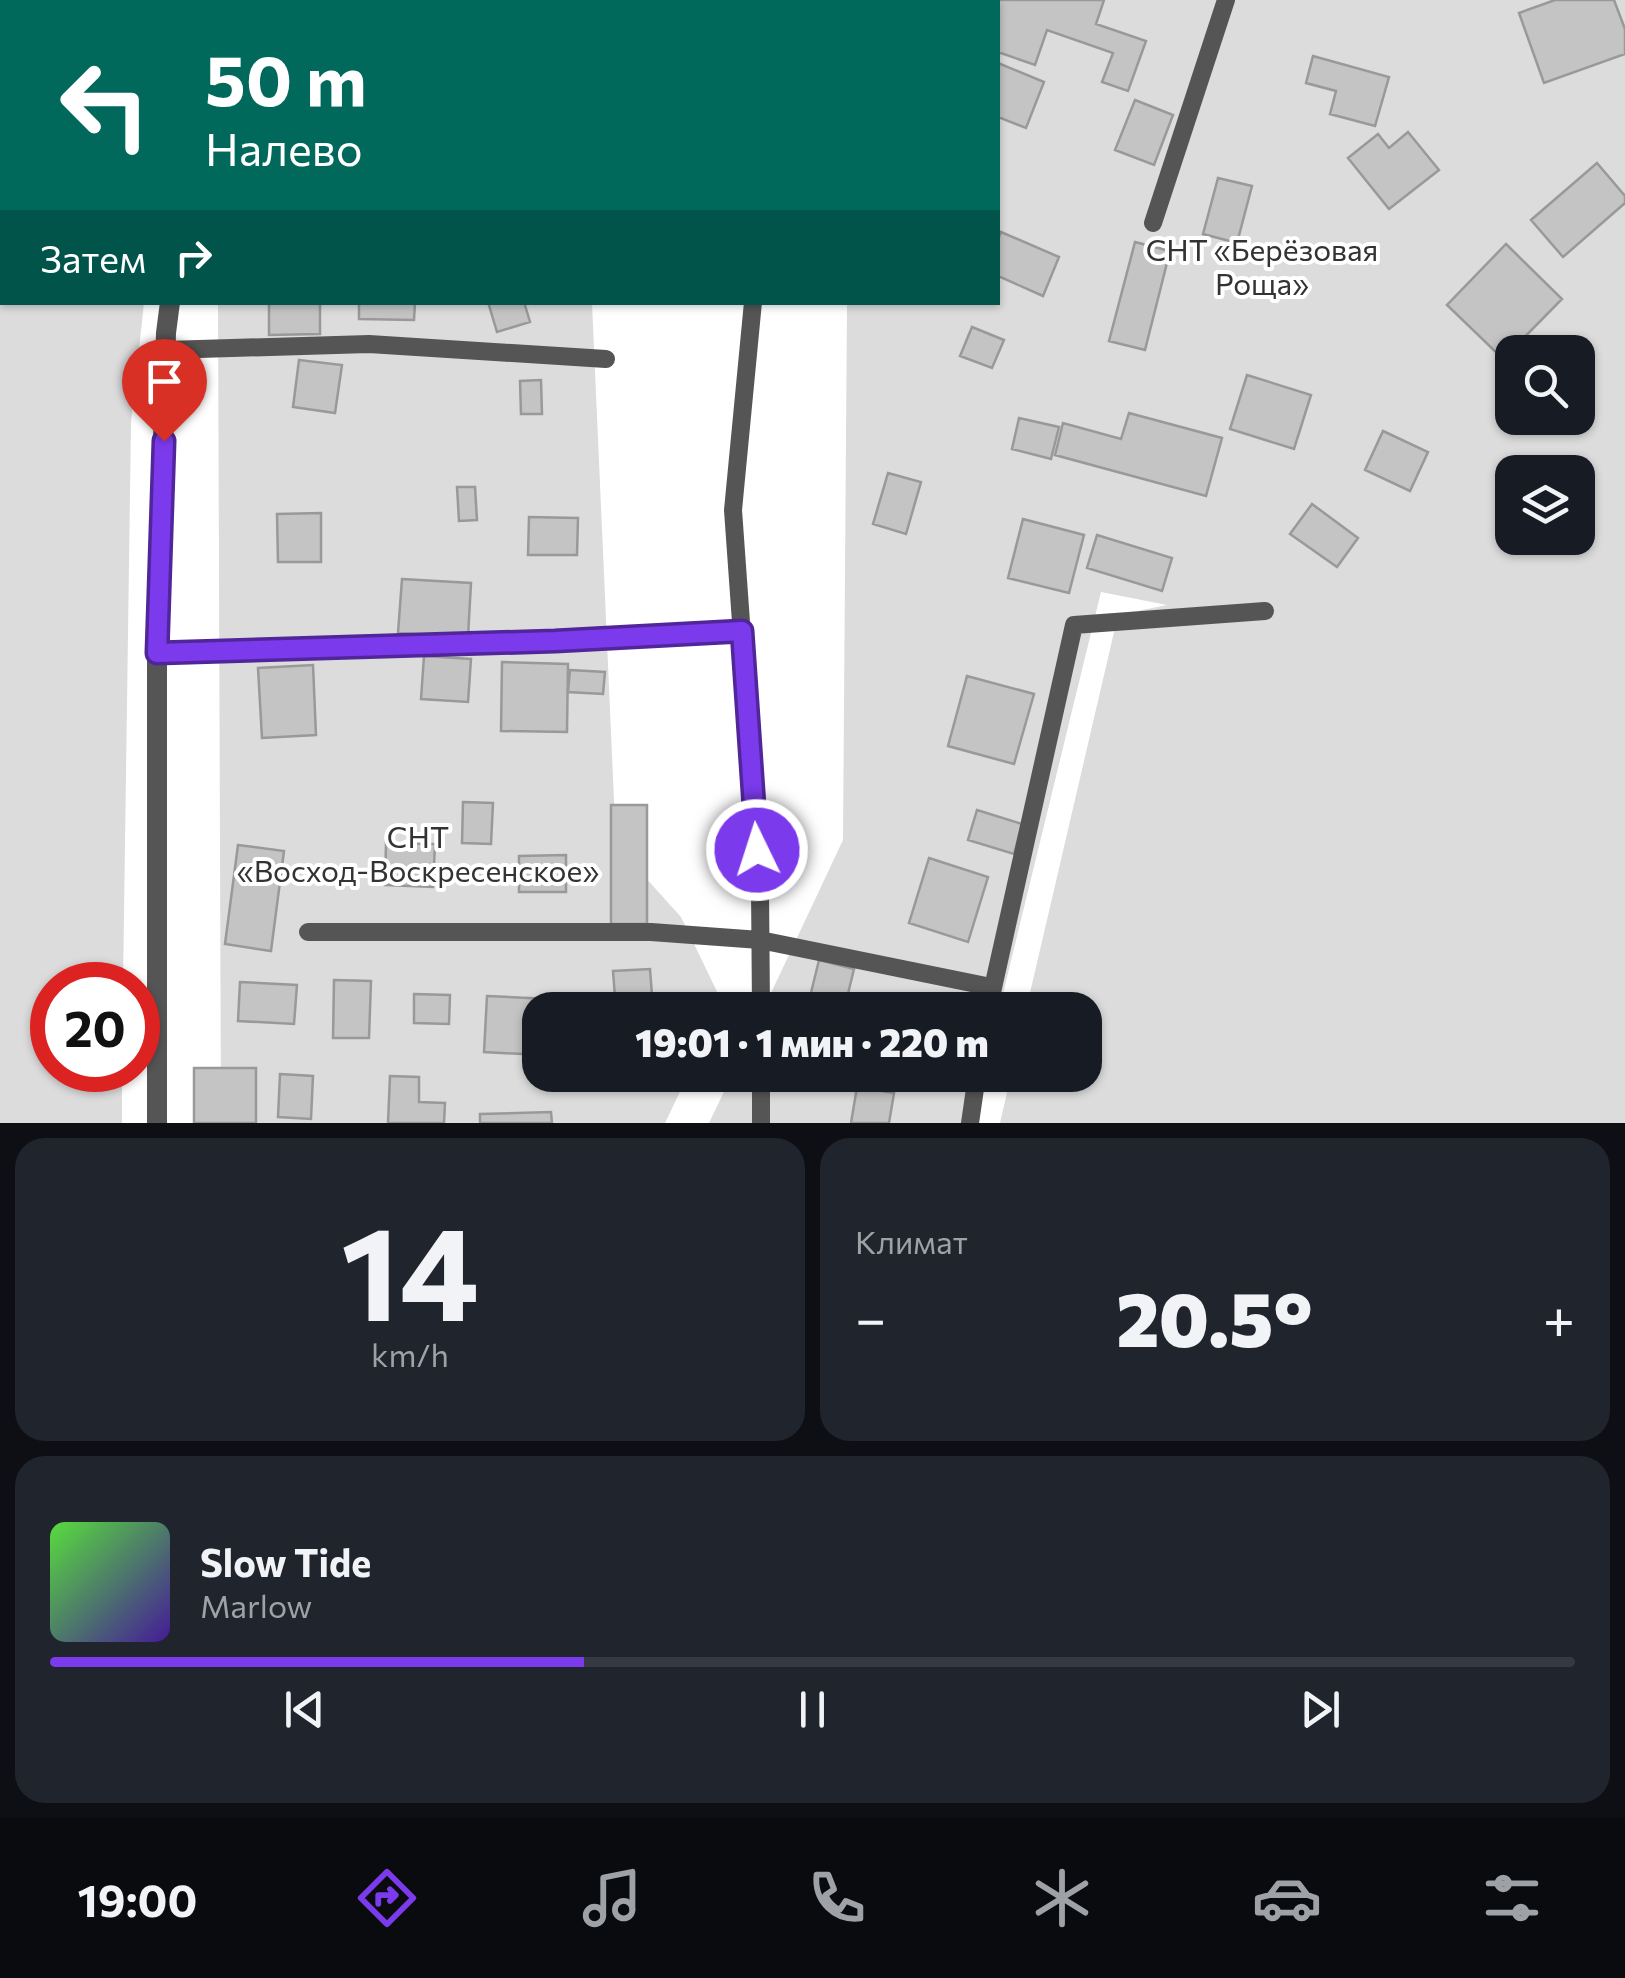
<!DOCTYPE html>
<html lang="ru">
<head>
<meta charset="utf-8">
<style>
	body { margin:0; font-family:Commissioner,sans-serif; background:#20242c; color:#f1f3f6; height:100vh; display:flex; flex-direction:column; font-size:38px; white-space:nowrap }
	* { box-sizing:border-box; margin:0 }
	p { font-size:32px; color:#9ea1a6 }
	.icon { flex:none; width:55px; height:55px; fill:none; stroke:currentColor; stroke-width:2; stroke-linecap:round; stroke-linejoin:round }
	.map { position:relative; height:1123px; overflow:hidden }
	.side { display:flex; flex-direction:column; gap:15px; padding:15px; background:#0d0f14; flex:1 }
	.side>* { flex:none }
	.banner { position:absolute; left:0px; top:0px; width:1000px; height:305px; box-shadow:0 2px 8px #0004; background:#00695c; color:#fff; overflow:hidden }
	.buttons { position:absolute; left:1495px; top:335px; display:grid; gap:20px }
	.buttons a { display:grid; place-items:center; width:100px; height:100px; border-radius:20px; background:#171b24; box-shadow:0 2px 8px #0004; font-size:50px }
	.speed { position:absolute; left:30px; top:962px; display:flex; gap:20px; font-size:50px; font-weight:700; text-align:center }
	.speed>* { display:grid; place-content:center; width:130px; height:130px; border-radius:50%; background:#171b24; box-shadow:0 2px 8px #0004; line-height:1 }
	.speed .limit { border:15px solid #d22; background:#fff; color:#111 }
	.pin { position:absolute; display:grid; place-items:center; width:85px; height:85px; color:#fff; margin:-102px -42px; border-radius:50% 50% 50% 0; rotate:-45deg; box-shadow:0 0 10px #0007 }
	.pin .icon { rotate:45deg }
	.me { position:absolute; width:110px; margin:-55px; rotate:356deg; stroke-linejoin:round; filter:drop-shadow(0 0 8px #0008) }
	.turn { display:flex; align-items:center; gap:35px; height:210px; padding:0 40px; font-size:45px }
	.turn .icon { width:130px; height:130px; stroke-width:2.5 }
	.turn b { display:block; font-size:70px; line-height:85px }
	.then { display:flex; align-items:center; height:95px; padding:0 40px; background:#0003; gap:20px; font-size:38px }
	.big { font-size:75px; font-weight:800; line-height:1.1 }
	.side .widget { flex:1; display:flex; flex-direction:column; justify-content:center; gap:15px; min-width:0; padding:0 35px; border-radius:30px; background:#20242c }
	.side .dial { align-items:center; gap:0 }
	.dial b { font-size:130px; line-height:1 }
	.song { display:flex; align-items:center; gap:30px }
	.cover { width:120px; height:120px; border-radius:15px; background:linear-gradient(135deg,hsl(110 70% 55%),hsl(260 70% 35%)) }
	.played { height:10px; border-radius:5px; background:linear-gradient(90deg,#7c3aed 35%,#363941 35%) }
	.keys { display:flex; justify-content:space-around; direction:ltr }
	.heat { display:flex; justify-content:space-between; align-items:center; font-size:55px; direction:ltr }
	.side .tiles { flex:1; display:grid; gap:15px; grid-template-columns:1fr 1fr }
	.widget:last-child { grid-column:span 2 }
	.trip { position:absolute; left:522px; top:992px; width:580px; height:100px; border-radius:30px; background:#171b24; box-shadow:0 2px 8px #0004; font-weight:800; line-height:100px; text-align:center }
	.tabs { display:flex; height:160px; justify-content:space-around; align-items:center; background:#090b0e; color:#9ea1a6 }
	.tabs .icon { width:70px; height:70px }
	.tabs .selected { color:#7c3aed }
	.tabs b { font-size:45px; color:#f1f3f6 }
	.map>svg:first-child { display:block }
</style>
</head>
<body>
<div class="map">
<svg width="1625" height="1123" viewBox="0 0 1625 1123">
	<rect width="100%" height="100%" fill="#fff"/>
	<!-- green -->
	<path fill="#dcdcdc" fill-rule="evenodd" d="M0,0h248l-246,2v300l142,1 -13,120 -8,562h-71v85h70v53h-122z
		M334,0h330l-331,2z
		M922,0h703v1123h-625l11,-48h74v-65h-59l92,-395 49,-10 -66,-13 -102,418h-236l80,-170 4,-537 151,-1v-300h-77zM1512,352h66v66h-66zM1512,472h66v66h-66z
		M218,303h374l24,542 65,72 42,87 -3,6h-180v65h148l-23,48h-444z
		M732,1075h251l-5,48h-269z"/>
	<!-- building -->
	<path fill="#c4c4c4" stroke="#999" stroke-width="2.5" d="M988,0h116l-8,24 50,17 -18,50 -26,-9 11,-29 -66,-23 -12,35 -37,-13v-50h-10z
		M1555,0h59l11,29v25l-81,29 -25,-70z
		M1313,56l76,21 -14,49 -45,-12 6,-23 -30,-8z
		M998,63l46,19 -18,46 -28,-11z
		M1135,100l38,15 -19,50 -39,-15z
		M1408,132l31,38 -50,39 -41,-51 30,-24 11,14z
		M1597,163l28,33v7l-62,54 -32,-37z
		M1218,178l34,8 -15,57 -34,-9z
		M1001,232l58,25 -16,39 -45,-20v-37z
		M1135,242l35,9 -25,99 -36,-9z
		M1506,244l56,55 -59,60 -56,-54z
		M269,302h51v32l-51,1z
		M359,302h56l-1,18 -55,-1z
		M488,302h36l6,20 -33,10z
		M972,327l32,13 -12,28 -32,-12z
		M299,360l43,5 -7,48 -42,-6z
		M1247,375l64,20 -17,54 -64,-20z
		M541,380l1,34h-21l-1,-33z
		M1129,413l93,25 -16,58 -151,-41 8,-32 58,16z
		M1019,418l40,9 -8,32 -39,-10z
		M1383,431l45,21 -18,39 -45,-21z
		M888,473l33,9 -15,52 -33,-10z
		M457,487h18l2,33 -18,1z
		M1312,504l46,34 -21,29 -47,-33z
		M321,513v49h-43l-1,-48z
		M529,517l49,1 -1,37h-49z
		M1023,519l61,16 -15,58 -61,-15z
		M1097,535l75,23 -10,33 -75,-23z
		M402,579l69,4 -3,54 -70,-4z
		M424,656l47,3 -3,43 -47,-3z
		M502,662l66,2 -1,68 -66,-1z
		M313,665l3,70 -54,3 -4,-70z
		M570,670l35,2 -2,22 -35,-2z
		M967,676l67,18 -20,70 -66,-18z
		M463,802l30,1 -2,41 -29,-1z
		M611,805h36v119h-36z
		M977,810l45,14 -8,30 -46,-14z
		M386,843l49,1 -2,43 -48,-2z
		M238,845l46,6 -13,100 -46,-7z
		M566,855v37h-47v-36z
		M929,858l59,19 -20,65 -59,-19z
		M819,960l35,9 -10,41 -35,-9z
		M650,969l3,40 -37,1 -3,-39z
		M334,980l37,1 -2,57h-36z
		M240,982l57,3 -3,39 -56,-3z
		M414,994l36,1 -1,29 -35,-1z
		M487,996l62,3 -1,11h-8v45l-56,-3z
		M194,1068h62v55h-62z
		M280,1074l33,2 -2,43 -33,-2z
		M390,1076l29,1v25l26,1 -1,20h-56z
		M857,1087l37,6 -5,30h-38z
		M551,1112l1,11h-72v-9z"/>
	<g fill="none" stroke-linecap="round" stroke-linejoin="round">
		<!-- service -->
		<path stroke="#555" stroke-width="18" d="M809,2l1,-2
			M1153,223l73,-223
			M753,302l-20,208 27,378 1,122
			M166,350l203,-6 237,15
			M157,653l398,-12 187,-10
			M308,932h343l109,8 231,47
			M988,1010l86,-385 191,-14
			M761,1075v48
			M970,1123l7,-48"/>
		<!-- tertiary -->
		<path stroke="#555" stroke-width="20" d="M276,2l2,-2
			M157,1123v-470l9,-320 4,-31"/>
	</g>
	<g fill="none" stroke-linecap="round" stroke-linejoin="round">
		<!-- route casing -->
		<g stroke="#51269a" stroke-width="25">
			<path id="route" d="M164,441l-7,212 398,-12 187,-10 15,219"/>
		</g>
		<!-- route -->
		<use href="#route" stroke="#7c3aed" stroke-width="18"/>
	</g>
	<g text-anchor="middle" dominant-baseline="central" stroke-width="8" stroke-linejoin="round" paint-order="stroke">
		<!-- park labels -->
		<g font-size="30" fill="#333" stroke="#fff">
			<text x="1262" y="248">СНТ «Берёзовая<tspan x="1262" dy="34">Роща»</tspan></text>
			<text x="418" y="835">СНТ<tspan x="418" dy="34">«Восход-Воскресенское»</tspan></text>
		</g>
	</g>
</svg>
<div class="buttons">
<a><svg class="icon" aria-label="search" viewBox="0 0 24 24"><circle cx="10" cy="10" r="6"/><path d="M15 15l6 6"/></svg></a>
<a><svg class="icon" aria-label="layers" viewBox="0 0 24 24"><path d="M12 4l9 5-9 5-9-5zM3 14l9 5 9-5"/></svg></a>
</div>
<div class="speed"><div class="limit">20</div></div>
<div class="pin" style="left:164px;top:441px;background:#d93025"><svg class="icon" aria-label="arrive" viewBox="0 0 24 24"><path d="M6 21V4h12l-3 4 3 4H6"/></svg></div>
<svg class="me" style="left:757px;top:850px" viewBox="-20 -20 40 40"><circle r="17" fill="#7c3aed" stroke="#fff" stroke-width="3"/><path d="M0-11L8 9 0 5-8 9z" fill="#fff"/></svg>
<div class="trip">19:01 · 1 мин · 220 m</div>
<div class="banner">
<div class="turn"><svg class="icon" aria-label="left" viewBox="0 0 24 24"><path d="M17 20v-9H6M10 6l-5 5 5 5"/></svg><div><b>50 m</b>Налево</div></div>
<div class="then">Затем<svg class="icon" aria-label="right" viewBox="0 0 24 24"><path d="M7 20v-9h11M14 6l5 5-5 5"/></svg></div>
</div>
</div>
<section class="side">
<div class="tiles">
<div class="widget dial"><b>14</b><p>km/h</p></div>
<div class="widget"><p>Климат</p>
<div class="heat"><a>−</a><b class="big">20.5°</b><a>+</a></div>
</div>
<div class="widget">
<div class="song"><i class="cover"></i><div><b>Slow Tide</b><p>Marlow</p></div></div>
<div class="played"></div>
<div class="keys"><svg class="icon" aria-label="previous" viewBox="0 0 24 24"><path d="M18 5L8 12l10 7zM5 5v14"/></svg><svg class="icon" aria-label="pause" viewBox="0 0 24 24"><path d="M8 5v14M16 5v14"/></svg><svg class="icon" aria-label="next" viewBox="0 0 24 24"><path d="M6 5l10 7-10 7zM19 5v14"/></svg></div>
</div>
</div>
</section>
<nav class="tabs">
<b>19:00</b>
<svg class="icon selected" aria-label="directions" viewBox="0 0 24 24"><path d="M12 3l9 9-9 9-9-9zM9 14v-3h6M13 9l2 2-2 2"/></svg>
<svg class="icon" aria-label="music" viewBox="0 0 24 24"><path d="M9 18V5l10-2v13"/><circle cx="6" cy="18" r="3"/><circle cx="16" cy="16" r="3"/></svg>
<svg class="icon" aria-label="phone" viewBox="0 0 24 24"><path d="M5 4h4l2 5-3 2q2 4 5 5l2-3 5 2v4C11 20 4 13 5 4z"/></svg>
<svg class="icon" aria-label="climate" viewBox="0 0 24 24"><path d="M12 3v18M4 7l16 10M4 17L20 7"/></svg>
<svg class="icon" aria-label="car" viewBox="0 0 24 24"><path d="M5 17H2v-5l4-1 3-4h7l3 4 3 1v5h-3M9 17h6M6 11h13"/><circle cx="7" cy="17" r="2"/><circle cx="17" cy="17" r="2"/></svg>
<svg class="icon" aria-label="filters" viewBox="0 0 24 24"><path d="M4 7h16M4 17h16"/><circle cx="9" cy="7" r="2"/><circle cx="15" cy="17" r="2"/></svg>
</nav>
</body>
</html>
